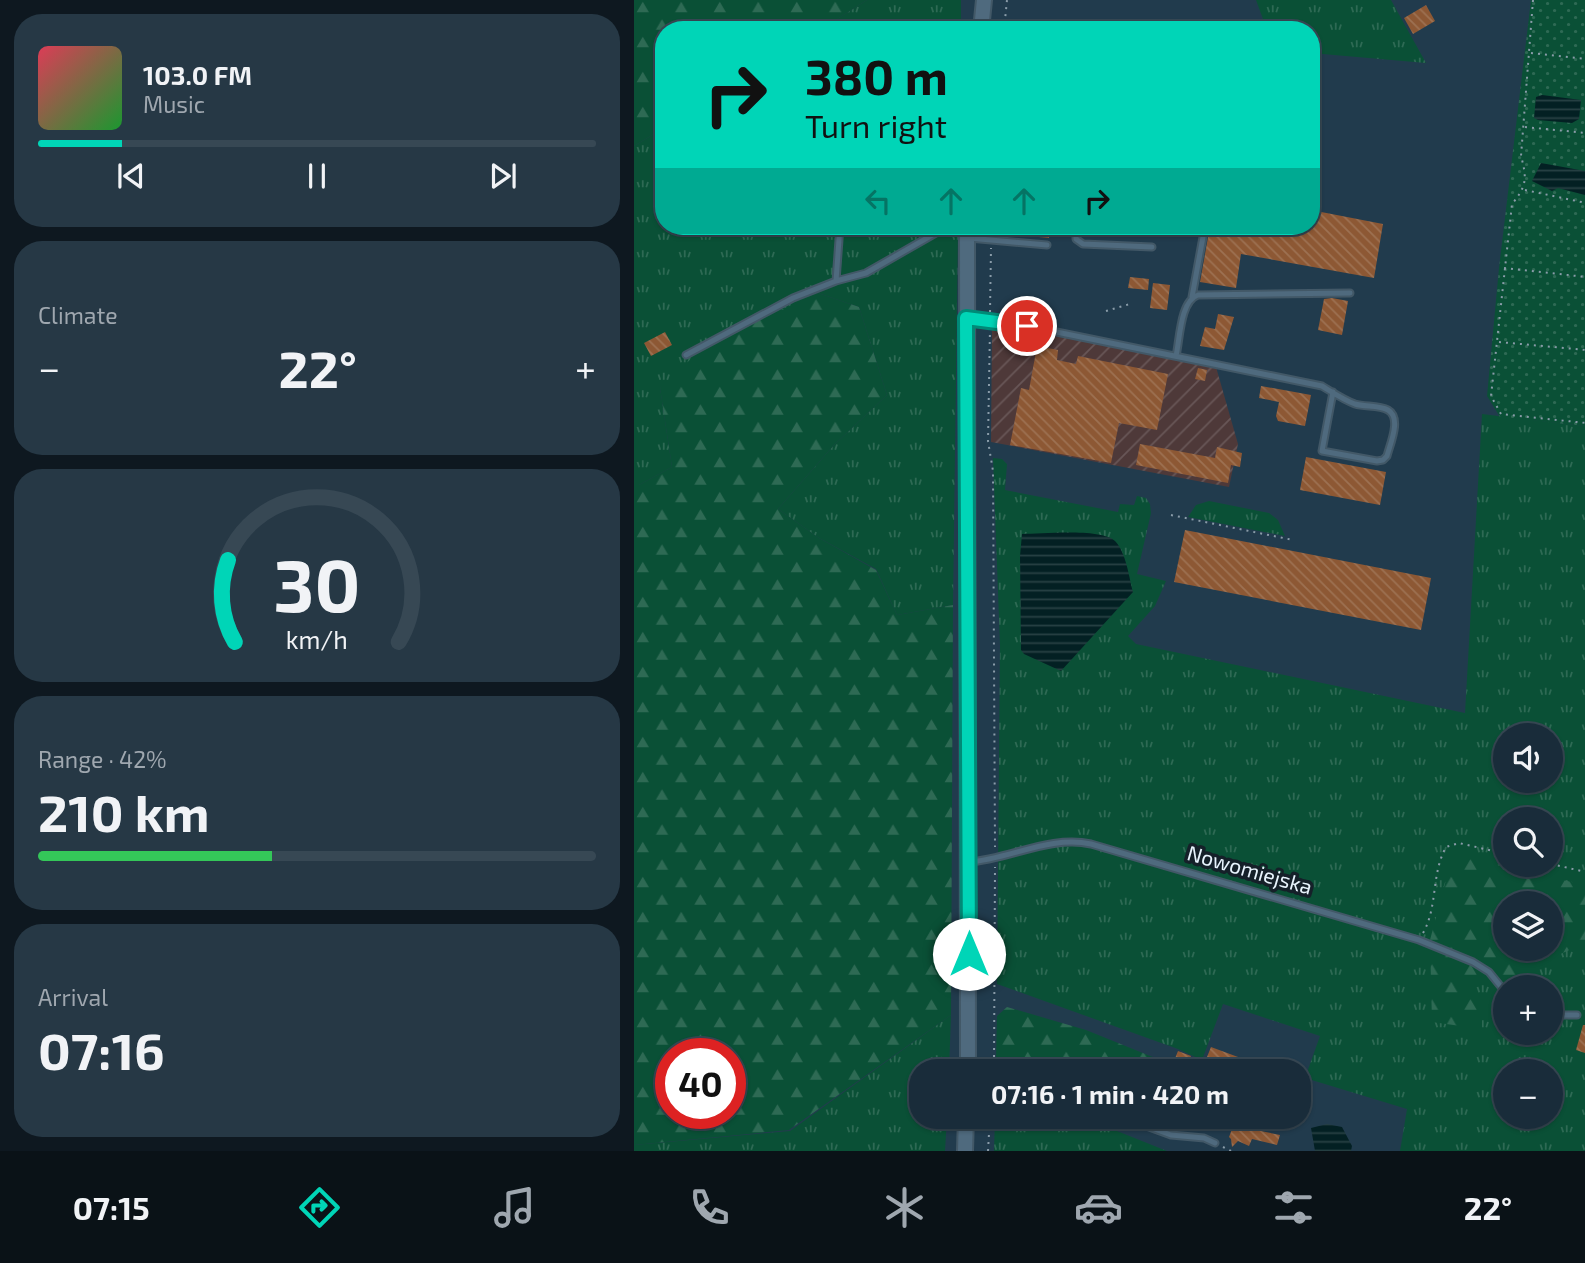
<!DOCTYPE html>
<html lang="en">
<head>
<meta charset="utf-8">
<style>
	body { margin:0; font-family:"Exo 2",sans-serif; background:#263845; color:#f1f3f6; height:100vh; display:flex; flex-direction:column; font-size:26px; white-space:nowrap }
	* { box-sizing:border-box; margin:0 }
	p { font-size:23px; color:#9fa7af }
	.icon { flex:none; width:38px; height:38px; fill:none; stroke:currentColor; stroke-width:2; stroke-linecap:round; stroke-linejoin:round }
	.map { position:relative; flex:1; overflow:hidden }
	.sheet { display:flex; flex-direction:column; gap:14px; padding:14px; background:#0e1820; width:634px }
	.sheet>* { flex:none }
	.banner { position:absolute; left:21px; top:21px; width:665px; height:214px; border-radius:28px; box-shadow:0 2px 5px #0004,0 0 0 2px #374854; background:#00d5b7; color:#111; overflow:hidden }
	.fabs { position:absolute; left:859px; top:723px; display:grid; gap:14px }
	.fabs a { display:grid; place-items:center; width:70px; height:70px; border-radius:50%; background:#192c3a; box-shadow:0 2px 5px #0004,0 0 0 2px #374854; font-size:35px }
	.speed { position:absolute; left:21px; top:1038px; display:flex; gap:14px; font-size:35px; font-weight:700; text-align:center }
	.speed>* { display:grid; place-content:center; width:91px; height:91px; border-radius:50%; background:#192c3a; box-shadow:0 2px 5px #0004,0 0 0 2px #374854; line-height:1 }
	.speed .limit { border:10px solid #d22; background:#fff; color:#111 }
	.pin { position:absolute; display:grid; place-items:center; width:60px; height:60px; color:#fff; margin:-30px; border:4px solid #fff; border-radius:50%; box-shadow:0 2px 7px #0007 }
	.me { position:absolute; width:77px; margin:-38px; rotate:0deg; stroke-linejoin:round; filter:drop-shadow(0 0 5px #0008) }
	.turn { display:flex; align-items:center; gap:24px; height:147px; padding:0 35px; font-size:32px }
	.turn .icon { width:91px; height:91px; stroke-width:2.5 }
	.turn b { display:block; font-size:49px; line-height:60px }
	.lanes { display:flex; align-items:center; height:66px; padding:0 35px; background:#0003; justify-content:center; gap:35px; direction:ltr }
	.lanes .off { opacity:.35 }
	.big { font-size:52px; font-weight:700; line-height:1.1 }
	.sheet .card { flex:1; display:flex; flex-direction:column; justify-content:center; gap:10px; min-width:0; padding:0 24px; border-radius:28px; background:#263845 }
	.sheet .dial { align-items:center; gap:0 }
	.dial svg { height:182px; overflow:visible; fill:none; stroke:#374854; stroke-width:7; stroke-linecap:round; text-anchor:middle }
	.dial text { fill:#f1f3f6; stroke:none }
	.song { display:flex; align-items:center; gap:21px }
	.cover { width:84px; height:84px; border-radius:10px; background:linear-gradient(135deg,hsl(350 70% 55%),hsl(130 70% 35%)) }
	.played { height:7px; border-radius:4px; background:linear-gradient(90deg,#00d5b7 15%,#374854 15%) }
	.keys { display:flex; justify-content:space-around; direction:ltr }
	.heat { display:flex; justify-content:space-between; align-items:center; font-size:38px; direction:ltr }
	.charge { height:10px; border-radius:5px; background:linear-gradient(90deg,#34c759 42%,#374854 0) }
	.trip { position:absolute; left:275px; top:1059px; width:402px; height:70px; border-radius:28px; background:#192c3a; box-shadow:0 2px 5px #0004,0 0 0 2px #374854; font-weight:700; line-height:70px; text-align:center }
	.tabs { display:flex; height:112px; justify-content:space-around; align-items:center; background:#0a1217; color:#9fa7af }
	.tabs .icon { width:49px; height:49px }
	.tabs .selected { color:#00d5b7 }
	.tabs b { font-size:32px; color:#f1f3f6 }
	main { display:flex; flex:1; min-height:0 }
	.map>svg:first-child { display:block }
</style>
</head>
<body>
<main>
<section class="sheet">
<div class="card">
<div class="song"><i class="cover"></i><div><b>103.0 FM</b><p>Music</p></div></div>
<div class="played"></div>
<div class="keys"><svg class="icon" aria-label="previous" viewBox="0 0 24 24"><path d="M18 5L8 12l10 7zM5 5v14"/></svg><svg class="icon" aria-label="pause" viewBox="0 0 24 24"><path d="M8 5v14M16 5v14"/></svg><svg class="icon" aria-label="next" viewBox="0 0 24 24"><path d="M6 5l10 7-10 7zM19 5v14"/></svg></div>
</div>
<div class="card"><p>Climate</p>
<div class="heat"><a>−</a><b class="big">22°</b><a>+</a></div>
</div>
<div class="card dial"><svg viewBox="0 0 100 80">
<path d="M14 69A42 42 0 1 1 86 69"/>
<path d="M14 69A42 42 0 0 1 11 33" stroke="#00d5b7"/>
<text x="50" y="56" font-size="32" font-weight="700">30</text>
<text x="50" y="72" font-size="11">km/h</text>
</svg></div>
<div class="card"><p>Range · 42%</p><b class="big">210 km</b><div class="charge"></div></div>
<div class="card"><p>Arrival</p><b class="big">07:16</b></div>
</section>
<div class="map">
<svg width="952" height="1151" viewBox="0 0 952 1151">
	<defs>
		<pattern id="industrial-furrows" width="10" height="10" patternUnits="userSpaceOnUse" patternTransform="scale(1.75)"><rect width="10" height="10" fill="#4e3939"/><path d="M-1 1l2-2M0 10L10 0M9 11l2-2" fill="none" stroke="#685657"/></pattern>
		<pattern id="grass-tufts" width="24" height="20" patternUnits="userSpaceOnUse" patternTransform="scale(1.75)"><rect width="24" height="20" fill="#0a5036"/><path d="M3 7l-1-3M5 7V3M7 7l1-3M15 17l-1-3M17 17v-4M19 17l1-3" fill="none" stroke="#2e6a54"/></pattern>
		<pattern id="forest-firs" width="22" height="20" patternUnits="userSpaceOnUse" patternTransform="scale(1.75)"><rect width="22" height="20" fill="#0a5036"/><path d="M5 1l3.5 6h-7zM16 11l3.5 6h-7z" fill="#2e6a54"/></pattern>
		<pattern id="park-dots" width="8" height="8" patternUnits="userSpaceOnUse" patternTransform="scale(1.75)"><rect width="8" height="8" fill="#0a5036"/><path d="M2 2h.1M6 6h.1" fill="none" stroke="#2e6a54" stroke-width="1.8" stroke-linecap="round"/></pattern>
		<pattern id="water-rules" width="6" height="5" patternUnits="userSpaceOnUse" patternTransform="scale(1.75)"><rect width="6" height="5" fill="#032023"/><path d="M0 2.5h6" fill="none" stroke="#284144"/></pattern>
		<pattern id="building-back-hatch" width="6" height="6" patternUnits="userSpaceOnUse" patternTransform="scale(1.75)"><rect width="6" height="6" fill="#8d5834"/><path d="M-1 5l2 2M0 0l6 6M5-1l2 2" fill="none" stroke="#9d7152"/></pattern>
	</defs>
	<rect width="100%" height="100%" fill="#213b4d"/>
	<!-- industrial -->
	<path fill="url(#industrial-furrows)" d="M358,324l224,43 22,77 -9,43 -238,-45z"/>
	<!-- grass -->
	<path fill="url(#grass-tufts)" fill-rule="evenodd" d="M233,0h94v30h-141z
		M622,0h135l35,63 -115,-10v-23h-44z
		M30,128v98h294l-5,379 -56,10 -21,-46 -57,-31 -41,-29 56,-64 53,-50 -28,-88 -41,-14 -158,95 12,79 -33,18h-5v-339z
		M848,414l103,12v725h-185l7,-42 -102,-31 15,-42 -97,-32 -21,56 -24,-11 -181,-65 3,-339 -7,-187 9,1 5,5 -2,26 113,22 2,-8 14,1 3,-9 9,2 4,6 1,9 -14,61 29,7 -11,25 -27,30 8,8 329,69zM872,735h45v45h-45zM872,819h45v45h-45zM872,903h45v45h-45zM872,987h45v45h-45zM872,1071h45v45h-45z
		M575,501l60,12 9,7 7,16 -97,-19 8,-12z
		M317,1015l-2,56h-28v45l26,1 -2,34h-311v-6l156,-14z
		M361,1117h87l85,34h-173z"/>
	<!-- forest -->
	<path fill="url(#forest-firs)" fill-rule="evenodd" d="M0,0h233l-47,30h-156v98l-30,18z
		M184,293l41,14 28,88 -53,50 -56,64 41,29 57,32 21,45 56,-10 -2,410 -162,115 -155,15v-660h5l33,-18 -12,-79 48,-45zM37,1054h59v59h-59z
		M827,857l124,28v58l-40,18 -19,24 -37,-13 -17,5 -3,19 13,15v18l-50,-7 -2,-82 21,-79zM872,903h45v45h-45z
		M373,1007l79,23 84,34 -3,7h-140l-31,-11 1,-44z"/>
	<!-- park -->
	<path fill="url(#park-dots)" d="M897,0h54v426l-85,-9 -13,-21 12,-128z"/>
	<!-- water -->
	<path fill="url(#water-rules)" d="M908,95l39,5 -2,19 -7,4 -34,-3 -4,-2 2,-21z
		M907,163l44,8v24l-27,-7 -6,3 -20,-10z
		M388,534c20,0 79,-6 93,7 11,11 14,36 18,51l-72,79 -37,-17 -3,-4 -1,-94z
		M693,1124l15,3 10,19 -1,5h-36l-4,-23z"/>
	<!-- building -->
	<path fill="url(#building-back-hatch)" d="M792,5l9,16 -22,13 -9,-16z
		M677,210l72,14 -9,54 -133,-24 -5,34 -36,-6 10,-56h101z
		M396,226h20l-1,12 -20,-2z
		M496,277l19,2 -1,11 -20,-2z
		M519,283l17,2 -3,25 -17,-2z
		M698,298l16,3 -6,34 -24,-5 6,-31z
		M584,314l16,3 -10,33 -24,-4 5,-19 10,2z
		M31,332l7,13 -21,11 -7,-13z
		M403,346l21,4 -1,10 19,4 2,-8 90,18 -11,56 -38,-7 -8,40 -101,-18 11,-57 8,2z
		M564,368l9,2 -2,11 -10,-2z
		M627,386l50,9 -6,31 -27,-5 -2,-5 3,-14 -20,-4z
		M506,444l75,14 2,-11 25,6 -2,14 -9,-2 -3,18 -92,-18z
		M672,457l80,15 -6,33 -80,-15z
		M551,530l246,48 -10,52 -247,-48z
		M949,1025h2v28l-9,-3z
		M577,1047l46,17 -2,7h-27l-23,-9z
		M544,1051l13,5 -4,10 -13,-5z
		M603,1116h18l6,3 -5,11 24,5 -3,10 -25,-6 -3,7 -11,-5 -6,6 -1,-8 -2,-2z"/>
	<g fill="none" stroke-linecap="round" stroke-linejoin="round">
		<!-- service casing -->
		<g stroke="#425867" stroke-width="9">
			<path id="service" d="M442,226v13l7,5 69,3
				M335,238l78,7
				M202,281l30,-8 82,-47
				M558,297l13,-71
				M335,318l58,8 295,60c10,6 22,14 33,18 10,3 24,1 33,6 14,8 2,34 -1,46l-4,4 -6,1 -55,-10 11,-59
				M52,355l107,-57 43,-17 4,-55
				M542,356c4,-17 4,-55 22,-61l152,-2
				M335,862c41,-3 81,-27 122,-18l328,96 54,22 16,10 17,21
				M917,1015h26
				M336,1066l20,5
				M485,1116l52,19 33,3 11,5"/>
		</g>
		<!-- tertiary casing -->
		<g stroke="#425867" stroke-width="18">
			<path id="tertiary" d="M347,30l3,-30
				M333,226l1,845
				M331,1151l1,-35"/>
		</g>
		<!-- path -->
		<path stroke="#8a9ca9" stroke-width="2" stroke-dasharray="2 5" stroke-linecap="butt" d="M899,0l-12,156c6,22 6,30 -9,48l-21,192 10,18 85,9
			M370,30l3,-30
			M897,53l55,6
			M891,127l61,6
			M891,190l61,13
			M870,268l82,9
			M472,311l24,-7
			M356,312l1,-64
			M356,328l-2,113 5,30 2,376
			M865,342l87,8
			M537,515l122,25
			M917,864l35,8
			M789,933c15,-26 8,-59 23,-86l13,-4 47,11
			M360,1064l1,-197
			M589,1147l8,4
			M354,1151l2,-35"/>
		<!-- service -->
		<use href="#service" stroke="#4f6a7e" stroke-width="5"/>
		<!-- tertiary -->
		<use href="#tertiary" stroke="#4f6a7e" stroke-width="14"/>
	</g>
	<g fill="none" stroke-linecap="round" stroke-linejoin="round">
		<!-- route casing -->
		<g stroke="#008a77" stroke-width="18">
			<path id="route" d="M335,954l-3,-636 61,8"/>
		</g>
		<!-- route -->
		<use href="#route" stroke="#00d5b7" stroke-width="12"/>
	</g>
	<g text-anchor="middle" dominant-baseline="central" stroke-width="7" stroke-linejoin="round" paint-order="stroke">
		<!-- street labels -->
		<g font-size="21" fill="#e8f4fd" stroke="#152029">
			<text transform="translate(616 869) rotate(16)">Nowomiejska</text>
		</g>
	</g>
</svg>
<div class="fabs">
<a><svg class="icon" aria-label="sound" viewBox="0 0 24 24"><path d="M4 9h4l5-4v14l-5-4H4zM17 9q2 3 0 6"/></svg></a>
<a><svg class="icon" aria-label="search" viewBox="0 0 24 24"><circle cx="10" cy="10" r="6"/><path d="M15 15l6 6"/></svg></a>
<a><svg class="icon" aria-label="layers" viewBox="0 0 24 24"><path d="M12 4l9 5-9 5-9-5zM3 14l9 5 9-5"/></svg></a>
<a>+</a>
<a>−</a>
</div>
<div class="speed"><div class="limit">40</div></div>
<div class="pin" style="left:393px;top:326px;background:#d93025"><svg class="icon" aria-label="arrive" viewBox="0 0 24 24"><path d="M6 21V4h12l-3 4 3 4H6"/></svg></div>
<svg class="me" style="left:335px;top:954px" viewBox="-20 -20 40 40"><circle r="19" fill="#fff"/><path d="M0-13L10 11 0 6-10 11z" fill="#00d5b7"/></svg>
<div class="trip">07:16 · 1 min · 420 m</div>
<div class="banner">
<div class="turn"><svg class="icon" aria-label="right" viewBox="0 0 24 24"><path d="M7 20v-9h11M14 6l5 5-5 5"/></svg><div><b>380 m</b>Turn right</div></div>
<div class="lanes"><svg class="icon off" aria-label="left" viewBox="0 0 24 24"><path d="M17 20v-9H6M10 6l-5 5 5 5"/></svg><svg class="icon off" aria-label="ahead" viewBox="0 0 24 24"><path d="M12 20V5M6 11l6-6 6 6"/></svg><svg class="icon off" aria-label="ahead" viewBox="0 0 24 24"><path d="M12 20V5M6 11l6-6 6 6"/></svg><svg class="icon" aria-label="right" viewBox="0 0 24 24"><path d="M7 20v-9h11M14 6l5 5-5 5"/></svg></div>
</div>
</div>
</main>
<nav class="tabs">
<b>07:15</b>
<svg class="icon selected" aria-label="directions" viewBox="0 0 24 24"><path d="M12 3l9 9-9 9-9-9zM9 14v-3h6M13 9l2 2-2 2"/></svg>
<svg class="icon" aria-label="music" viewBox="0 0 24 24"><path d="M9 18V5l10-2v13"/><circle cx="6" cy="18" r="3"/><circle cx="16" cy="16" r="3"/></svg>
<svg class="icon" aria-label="phone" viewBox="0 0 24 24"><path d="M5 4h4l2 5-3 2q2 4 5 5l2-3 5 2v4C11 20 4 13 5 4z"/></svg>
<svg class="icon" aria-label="climate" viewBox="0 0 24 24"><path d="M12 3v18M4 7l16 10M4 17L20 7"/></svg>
<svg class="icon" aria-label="car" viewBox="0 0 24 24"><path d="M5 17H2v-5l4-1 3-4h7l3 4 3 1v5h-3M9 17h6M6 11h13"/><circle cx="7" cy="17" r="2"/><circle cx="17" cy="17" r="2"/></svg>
<svg class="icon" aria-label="filters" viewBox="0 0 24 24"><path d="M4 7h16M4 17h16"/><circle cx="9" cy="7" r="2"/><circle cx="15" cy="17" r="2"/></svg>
<b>22°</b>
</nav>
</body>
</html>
